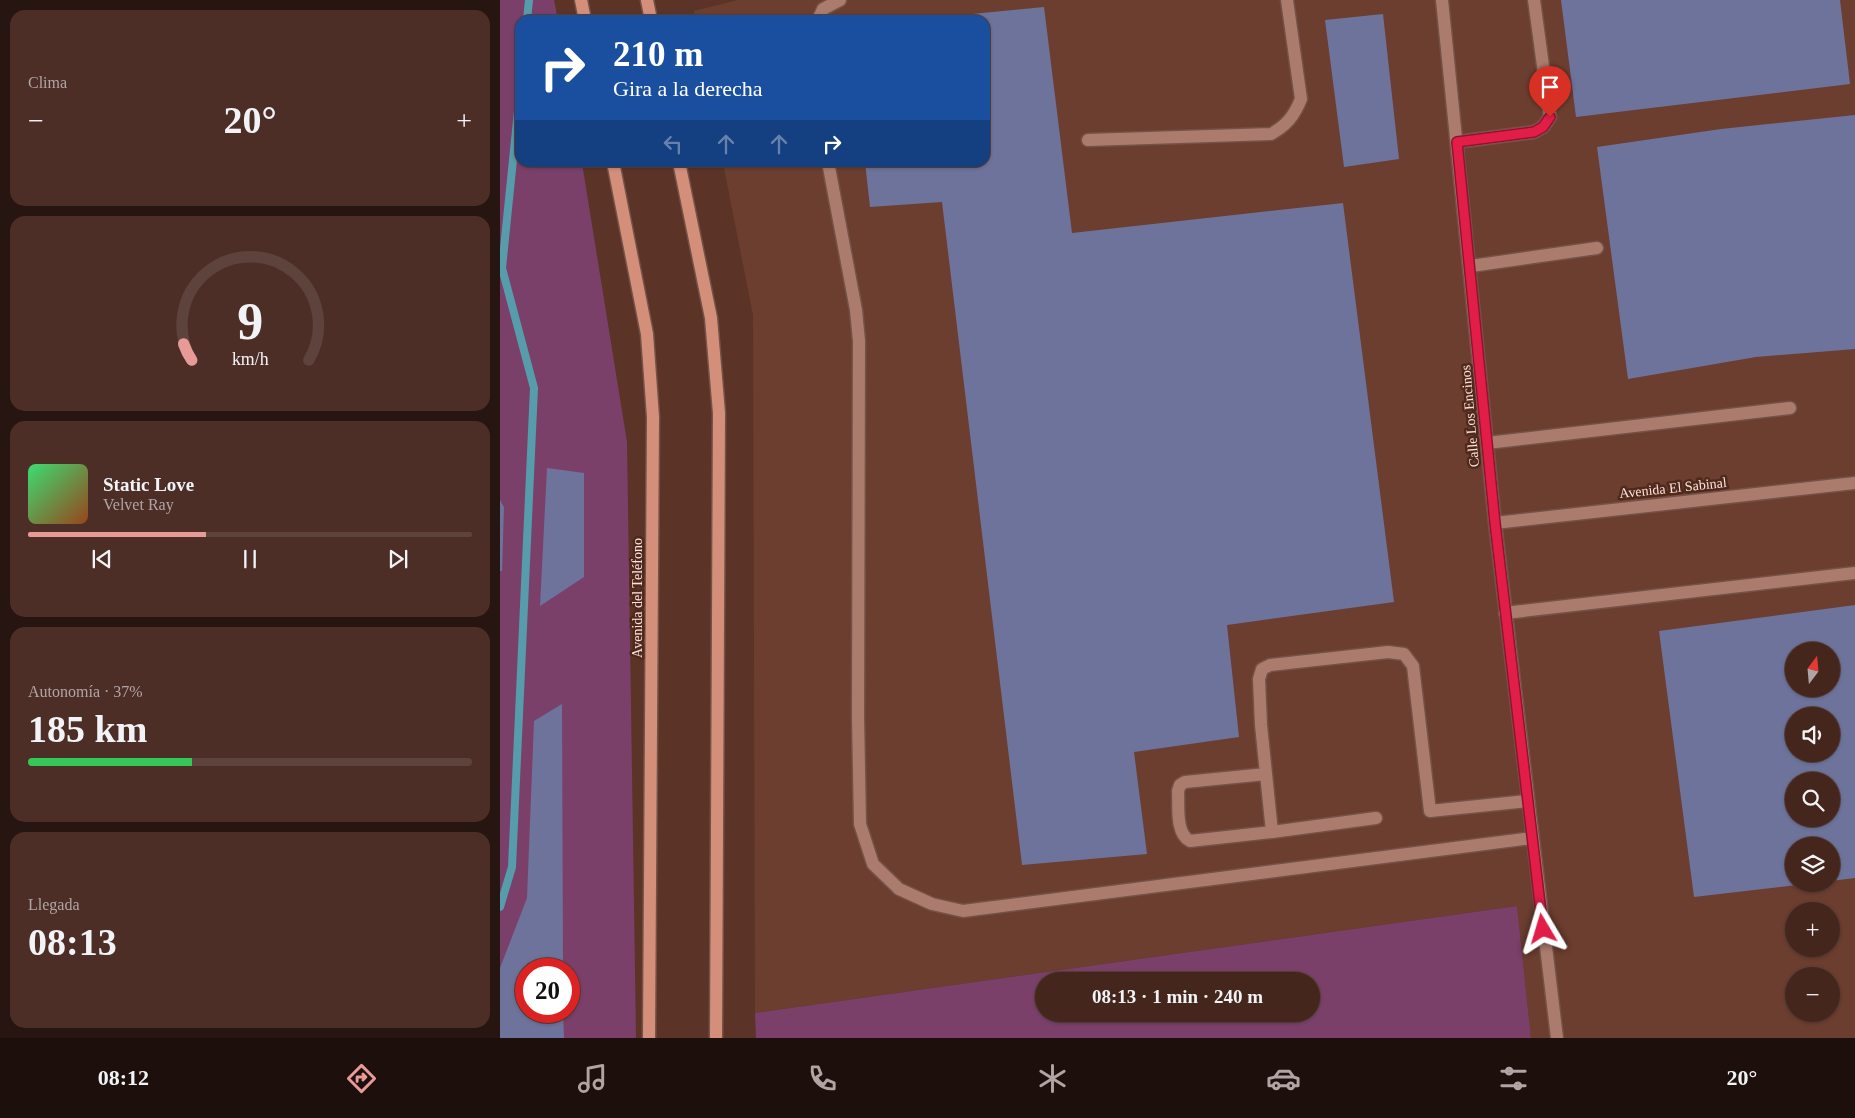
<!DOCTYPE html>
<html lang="es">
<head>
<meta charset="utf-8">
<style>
	body { margin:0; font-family:"Times New Roman",serif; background:#4c2e26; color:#f1f3f6; height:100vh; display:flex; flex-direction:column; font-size:19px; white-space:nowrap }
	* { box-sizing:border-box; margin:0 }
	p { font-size:16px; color:#b0a5a4 }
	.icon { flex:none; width:28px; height:28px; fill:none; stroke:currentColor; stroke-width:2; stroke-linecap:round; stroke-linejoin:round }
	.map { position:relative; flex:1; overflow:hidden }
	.sheet { display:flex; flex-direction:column; gap:10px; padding:10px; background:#261510; width:500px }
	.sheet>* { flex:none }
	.top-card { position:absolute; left:15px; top:15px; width:475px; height:152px; border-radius:15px; box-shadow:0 1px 4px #0004,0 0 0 1px #5d433b; background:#1a4fa0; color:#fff; overflow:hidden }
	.needle { width:32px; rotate:16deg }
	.fabs { position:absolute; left:1285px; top:642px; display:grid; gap:10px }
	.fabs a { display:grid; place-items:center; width:55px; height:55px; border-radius:50%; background:#45261d; box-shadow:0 1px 4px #0004,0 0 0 1px #5d433b; font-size:25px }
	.speed { position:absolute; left:15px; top:958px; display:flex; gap:10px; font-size:25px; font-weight:700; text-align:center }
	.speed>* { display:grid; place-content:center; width:65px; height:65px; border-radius:50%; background:#45261d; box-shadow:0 1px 4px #0004,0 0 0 1px #5d433b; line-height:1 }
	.speed .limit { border:8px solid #d22; background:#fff; color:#111 }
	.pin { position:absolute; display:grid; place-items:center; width:42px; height:42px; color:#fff; margin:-51px -21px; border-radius:50% 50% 50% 0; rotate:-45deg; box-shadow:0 0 5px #0007 }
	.pin .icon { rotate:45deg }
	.me { position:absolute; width:55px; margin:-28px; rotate:353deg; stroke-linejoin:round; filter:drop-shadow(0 0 4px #0008) }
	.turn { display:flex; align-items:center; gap:18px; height:105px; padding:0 15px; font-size:22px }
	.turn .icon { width:65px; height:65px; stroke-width:2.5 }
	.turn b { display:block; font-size:35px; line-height:42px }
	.lanes { display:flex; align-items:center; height:48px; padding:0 15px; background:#0003; justify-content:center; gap:25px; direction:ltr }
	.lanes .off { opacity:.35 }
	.big { font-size:38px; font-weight:700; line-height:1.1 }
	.sheet .card { flex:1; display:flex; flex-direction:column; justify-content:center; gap:8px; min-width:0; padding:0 18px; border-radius:15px; background:#4c2e26 }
	.sheet .dial { align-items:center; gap:0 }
	.dial svg { height:130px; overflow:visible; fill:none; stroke:#5d433b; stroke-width:7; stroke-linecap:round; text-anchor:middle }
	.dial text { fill:#f1f3f6; stroke:none }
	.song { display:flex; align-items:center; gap:15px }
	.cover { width:60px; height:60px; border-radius:8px; background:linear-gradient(135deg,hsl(140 70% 55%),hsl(20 70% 35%)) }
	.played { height:5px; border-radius:2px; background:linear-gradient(90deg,#e69b98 40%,#5d433b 40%) }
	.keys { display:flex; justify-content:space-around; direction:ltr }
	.heat { display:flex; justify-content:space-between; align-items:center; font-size:28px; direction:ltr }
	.charge { height:8px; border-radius:4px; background:linear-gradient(90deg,#34c759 37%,#5d433b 0) }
	.trip { position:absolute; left:535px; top:972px; width:285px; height:50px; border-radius:25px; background:#45261d; box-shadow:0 1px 4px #0004,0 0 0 1px #5d433b; font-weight:700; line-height:50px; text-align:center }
	.menu { display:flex; height:80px; justify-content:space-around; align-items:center; background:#1c0f0c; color:#b0a5a4 }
	.menu .icon { width:35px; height:35px }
	.menu .current { color:#e69b98 }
	.menu b { font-size:22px; color:#f1f3f6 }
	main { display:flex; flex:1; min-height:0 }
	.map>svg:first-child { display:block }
</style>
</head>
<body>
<main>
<section class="sheet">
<div class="card"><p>Clima</p>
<div class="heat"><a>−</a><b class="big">20°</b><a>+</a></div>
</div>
<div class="card dial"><svg viewBox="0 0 100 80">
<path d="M14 69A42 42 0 1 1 86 69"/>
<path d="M14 69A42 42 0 0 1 9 59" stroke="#e69b98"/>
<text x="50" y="56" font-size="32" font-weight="700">9</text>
<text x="50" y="72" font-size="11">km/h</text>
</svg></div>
<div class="card">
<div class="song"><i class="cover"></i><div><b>Static Love</b><p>Velvet Ray</p></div></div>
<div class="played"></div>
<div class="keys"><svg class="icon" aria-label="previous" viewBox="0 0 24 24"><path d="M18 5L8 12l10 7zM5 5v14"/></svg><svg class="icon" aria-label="pause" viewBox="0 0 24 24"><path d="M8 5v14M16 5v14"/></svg><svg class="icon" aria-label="next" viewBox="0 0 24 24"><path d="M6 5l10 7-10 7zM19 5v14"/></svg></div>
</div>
<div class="card"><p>Autonomía · 37%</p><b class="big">185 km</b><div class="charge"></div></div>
<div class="card"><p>Llegada</p><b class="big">08:13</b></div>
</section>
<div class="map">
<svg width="1355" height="1038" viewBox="0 0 1355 1038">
	<rect width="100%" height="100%" fill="#5c3327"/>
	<!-- built -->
	<path fill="#6c3e2f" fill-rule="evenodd" d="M238,0h1117v1038h-324l-14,-132 -762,107 -2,-698 -30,-152 262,-1v-142h-289l-2,-9zM1294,651h37v38h-37zM1294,716h37v38h-37zM1294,781h37v38h-37zM1294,846h37v38h-37zM1294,911h37v38h-37zM1294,976h37v38h-37z"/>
	<!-- green -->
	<path fill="#7a406a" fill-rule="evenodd" d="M0,0h54l4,20h-38v142l62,1 45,279 9,596h-136zM26,969h43v42h-43z
		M1017,906l14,132h-775l-1,-25zM544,981h267v33h-267z"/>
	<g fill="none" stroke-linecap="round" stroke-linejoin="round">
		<!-- stream -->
		<path stroke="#579caa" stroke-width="8" d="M27,20l2,-20
			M0,907l12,-40 22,-479 -32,-120 18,-177"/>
	</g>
	<!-- building -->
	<path fill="#6e739b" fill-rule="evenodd" d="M1061,0h279l10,84 -274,33z
		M544,7l28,226 271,-30 51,399 -167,23 12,112 -105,15 13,102 -125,11 -80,-663 -72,5 -5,-45h120v-142l-64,-1z
		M883,14l16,145 -55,8 -19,-147z
		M1355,115v234l-99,8 -128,22 -31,-232 124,-18z
		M47,468l37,5v104l-44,29z
		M0,500l4,7 -2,64h-2z
		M1355,605v273l-24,3v-35h-37v38l3,1 -103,12 -35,-266zM1294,651h37v38h-37zM1294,716h37v38h-37zM1294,781h37v38h-37z
		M62,704l1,265h-37v42h37l1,27h-64v-70l27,-70 7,-177z"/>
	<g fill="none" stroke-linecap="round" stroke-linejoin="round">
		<!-- minor casing -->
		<g stroke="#745247" stroke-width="15">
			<path id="minor" d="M942,0l53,523 62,515
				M318,20l5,-11 17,-9
				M588,140l183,-6c16,-9 23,-18 30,-35l-14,-99
				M957,142l77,-10 9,-5 7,-10 -16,-117
				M328,162l28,148 3,31 -1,376 2,107 13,40 26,25 33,15 31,7 569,-73
				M971,266l126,-18
				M987,443l303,-35
				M995,523l360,-40
				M1005,613l350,-40
				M766,774l-81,8 -5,3 -2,6c1,15 -3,42 12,50l82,-9 -11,-107 -2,-46 3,-10 8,-4 118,-13 16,2 9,12 17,145 97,-10
				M772,832l104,-14"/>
		</g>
		<!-- major casing -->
		<g stroke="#745247" stroke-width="15">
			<path id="major" d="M81,0l4,20
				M147,0l4,20
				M113,162l34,172 6,83 -4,621
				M179,162l32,156 8,95 -3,625"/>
		</g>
		<!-- minor -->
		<use href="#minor" stroke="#ab7c6d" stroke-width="12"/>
		<!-- major -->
		<use href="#major" stroke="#d38f7a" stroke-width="12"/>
	</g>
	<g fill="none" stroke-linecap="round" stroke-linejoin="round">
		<!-- route casing -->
		<g stroke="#92132f" stroke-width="12">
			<path id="route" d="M1043,929l-48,-406 -38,-381 77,-10 9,-5 7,-10"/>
		</g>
		<!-- route -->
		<use href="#route" stroke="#e11d48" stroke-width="9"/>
	</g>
	<g text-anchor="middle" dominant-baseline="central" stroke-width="5" stroke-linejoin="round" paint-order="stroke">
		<!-- street labels -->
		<g font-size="14" fill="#fde3da" stroke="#50291d">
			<text transform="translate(970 416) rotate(-95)">Calle Los Encinos</text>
			<text transform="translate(1173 488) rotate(-6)">Avenida El Sabinal</text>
			<text transform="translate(137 598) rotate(-90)">Avenida del Teléfono</text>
		</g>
	</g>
</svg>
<div class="fabs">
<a><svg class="needle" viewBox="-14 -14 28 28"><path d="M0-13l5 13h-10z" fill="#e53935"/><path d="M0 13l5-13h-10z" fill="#b0a5a4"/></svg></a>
<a><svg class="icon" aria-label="sound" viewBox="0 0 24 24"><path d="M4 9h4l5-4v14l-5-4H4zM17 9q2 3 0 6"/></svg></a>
<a><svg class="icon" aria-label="search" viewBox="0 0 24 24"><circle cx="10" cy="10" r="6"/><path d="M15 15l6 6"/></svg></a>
<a><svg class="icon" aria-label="layers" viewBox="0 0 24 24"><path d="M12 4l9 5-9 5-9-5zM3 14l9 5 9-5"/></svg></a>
<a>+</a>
<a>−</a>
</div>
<div class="speed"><div class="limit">20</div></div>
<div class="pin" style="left:1050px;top:117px;background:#d93025"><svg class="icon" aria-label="arrive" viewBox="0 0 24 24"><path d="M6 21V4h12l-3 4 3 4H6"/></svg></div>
<svg class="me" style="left:1043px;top:929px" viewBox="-20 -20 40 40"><path d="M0-17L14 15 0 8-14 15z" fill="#e11d48" stroke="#fff" stroke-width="4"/></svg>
<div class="trip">08:13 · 1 min · 240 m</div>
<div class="top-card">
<div class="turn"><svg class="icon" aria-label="right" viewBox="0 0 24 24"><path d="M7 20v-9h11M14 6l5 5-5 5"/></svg><div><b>210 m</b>Gira a la derecha</div></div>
<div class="lanes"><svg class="icon off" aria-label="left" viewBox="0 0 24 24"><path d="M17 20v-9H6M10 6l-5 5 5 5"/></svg><svg class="icon off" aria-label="ahead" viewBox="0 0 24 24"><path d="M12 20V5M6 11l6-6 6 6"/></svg><svg class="icon off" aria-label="ahead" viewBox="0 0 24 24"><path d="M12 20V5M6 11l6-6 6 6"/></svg><svg class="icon" aria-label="right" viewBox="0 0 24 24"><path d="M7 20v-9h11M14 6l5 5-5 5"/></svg></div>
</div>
</div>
</main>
<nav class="menu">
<b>08:12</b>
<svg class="icon current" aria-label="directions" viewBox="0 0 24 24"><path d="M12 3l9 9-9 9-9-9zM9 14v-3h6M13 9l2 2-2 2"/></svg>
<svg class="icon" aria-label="music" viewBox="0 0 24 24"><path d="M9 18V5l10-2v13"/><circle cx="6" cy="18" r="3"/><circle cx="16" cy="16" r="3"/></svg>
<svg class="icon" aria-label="phone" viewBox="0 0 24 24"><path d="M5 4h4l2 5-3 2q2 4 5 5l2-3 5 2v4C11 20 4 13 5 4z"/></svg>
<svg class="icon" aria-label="climate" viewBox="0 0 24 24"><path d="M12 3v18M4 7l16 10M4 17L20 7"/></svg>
<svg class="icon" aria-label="car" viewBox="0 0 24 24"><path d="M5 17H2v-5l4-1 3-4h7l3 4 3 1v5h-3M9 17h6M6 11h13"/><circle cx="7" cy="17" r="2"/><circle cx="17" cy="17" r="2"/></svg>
<svg class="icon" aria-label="filters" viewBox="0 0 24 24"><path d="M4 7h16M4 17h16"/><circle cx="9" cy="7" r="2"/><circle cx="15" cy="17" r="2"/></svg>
<b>20°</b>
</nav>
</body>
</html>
